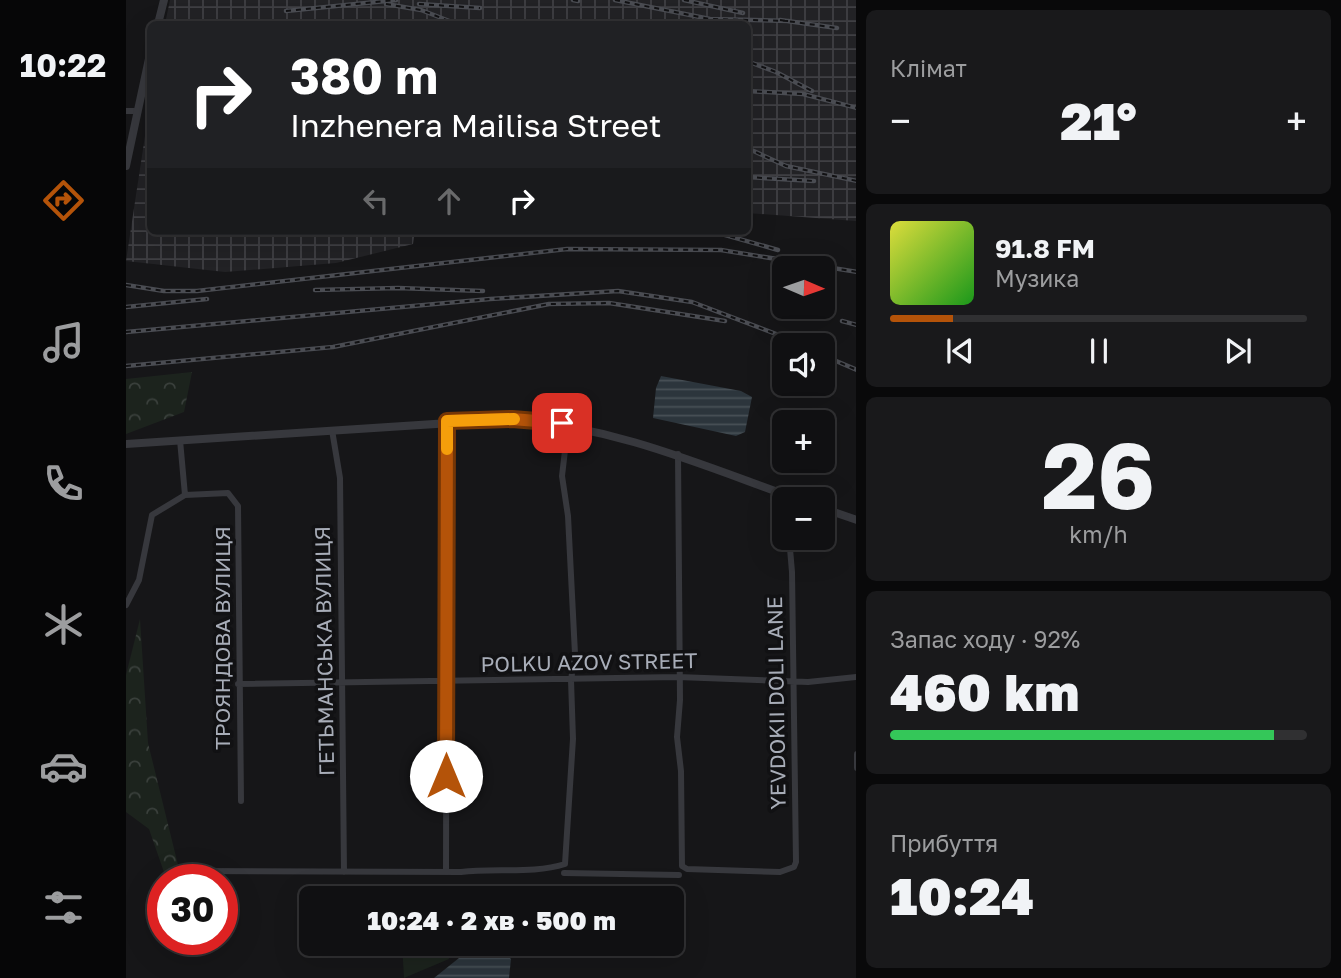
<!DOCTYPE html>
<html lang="uk">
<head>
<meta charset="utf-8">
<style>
	body { margin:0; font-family:"Golos Text",sans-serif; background:#19191b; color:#f1f3f6; height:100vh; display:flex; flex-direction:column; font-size:26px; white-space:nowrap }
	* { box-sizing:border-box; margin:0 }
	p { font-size:23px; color:#9c9d9f }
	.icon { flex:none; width:38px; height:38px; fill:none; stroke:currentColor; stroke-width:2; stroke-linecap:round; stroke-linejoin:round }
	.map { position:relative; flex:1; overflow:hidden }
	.drawer { display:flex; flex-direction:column; gap:10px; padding:10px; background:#09090a; width:485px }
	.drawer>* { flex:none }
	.top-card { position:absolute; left:21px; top:21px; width:604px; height:214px; border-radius:10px; box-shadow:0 7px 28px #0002,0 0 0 2px #303032; background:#202124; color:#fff; overflow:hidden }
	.needle { width:46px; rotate:92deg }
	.tools { position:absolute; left:646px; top:256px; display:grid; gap:14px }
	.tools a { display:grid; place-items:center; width:63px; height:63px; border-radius:10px; background:#101012; box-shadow:0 7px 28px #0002,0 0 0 2px #303032; font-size:35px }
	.speed { position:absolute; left:21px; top:864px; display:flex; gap:14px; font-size:35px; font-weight:700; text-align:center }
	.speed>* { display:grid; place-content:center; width:91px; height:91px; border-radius:50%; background:#101012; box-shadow:0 7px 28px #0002,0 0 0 2px #303032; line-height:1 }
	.speed .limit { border:10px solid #d22; background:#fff; color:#111 }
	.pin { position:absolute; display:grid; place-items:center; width:60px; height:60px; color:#fff; margin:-30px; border-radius:14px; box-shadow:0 4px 10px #0006 }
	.me { position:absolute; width:77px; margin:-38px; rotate:0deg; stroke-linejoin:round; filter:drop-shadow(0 0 5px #0008) }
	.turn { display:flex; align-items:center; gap:24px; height:147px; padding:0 28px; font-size:32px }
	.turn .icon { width:91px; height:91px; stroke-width:2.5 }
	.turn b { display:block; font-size:49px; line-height:60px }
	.lanes { display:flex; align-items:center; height:66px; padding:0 28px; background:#0003; justify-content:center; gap:35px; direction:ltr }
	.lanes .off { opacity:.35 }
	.big { font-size:52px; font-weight:800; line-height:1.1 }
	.drawer .card { flex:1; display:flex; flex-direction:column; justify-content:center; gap:10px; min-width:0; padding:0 24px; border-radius:10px; background:#19191b }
	.drawer .dial { align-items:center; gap:0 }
	.dial b { font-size:91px; line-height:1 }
	.song { display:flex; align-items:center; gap:21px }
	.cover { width:84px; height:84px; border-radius:10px; background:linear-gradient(135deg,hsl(60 70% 55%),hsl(120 70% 35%)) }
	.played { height:7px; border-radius:4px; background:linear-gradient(90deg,#b45309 15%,#303032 15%) }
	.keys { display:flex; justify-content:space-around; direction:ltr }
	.heat { display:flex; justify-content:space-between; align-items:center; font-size:38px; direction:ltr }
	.charge { height:10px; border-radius:5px; background:linear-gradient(90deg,#34c759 92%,#303032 0) }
	.trip { position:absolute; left:173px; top:886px; width:385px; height:70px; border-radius:10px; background:#101012; box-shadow:0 7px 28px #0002,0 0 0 2px #303032; font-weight:800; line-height:70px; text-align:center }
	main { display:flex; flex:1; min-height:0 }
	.menu { display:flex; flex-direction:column; width:126px; justify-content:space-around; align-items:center; background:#060607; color:#9c9d9f }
	.menu .icon { width:49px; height:49px }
	.menu .on { color:#b45309 }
	.menu b { font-size:32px; color:#f1f3f6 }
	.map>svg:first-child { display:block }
</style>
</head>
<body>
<main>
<nav class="menu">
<b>10:22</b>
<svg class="icon on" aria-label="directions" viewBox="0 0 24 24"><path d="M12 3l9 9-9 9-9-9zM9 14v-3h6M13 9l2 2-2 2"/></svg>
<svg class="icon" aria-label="music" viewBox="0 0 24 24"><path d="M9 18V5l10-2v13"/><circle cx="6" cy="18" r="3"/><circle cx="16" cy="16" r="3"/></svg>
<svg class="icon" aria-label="phone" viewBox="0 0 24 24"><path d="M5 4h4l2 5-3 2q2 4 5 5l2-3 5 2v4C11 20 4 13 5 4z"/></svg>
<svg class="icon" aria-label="climate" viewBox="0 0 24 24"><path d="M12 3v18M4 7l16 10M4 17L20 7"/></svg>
<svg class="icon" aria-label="car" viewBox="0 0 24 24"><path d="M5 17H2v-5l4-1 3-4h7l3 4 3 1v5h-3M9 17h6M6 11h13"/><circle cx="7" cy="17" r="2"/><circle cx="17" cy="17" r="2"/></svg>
<svg class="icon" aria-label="filters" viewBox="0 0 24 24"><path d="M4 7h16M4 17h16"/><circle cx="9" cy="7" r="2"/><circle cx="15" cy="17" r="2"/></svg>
</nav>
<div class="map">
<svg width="731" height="978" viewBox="0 0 731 978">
	<defs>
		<pattern id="industrial-grid" width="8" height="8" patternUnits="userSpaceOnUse" patternTransform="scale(1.75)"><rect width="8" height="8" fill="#222225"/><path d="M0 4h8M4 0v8" fill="none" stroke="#3f3f43"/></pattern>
		<pattern id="forest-crowns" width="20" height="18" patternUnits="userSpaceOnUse" patternTransform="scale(1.75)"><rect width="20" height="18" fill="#1c231d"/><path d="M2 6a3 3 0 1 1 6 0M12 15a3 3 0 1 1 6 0" fill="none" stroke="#3a403c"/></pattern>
		<pattern id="water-rules" width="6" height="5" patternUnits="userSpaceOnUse" patternTransform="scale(1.75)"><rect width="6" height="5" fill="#2c353c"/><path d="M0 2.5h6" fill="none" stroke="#485056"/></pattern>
	</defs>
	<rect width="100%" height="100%" fill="#161618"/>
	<!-- industrial -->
	<path fill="url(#industrial-grid)" d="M44,0h686v221l-109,-8v-189h-582z
		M24,103v128h265l-2,13 -77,19 -111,9 -99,-11z"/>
	<!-- grass -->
	<path fill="#1c231d" d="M371,884l-1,14h-43v-13z
		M276,943h45l2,16 -45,19z"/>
	<!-- forest -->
	<path fill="url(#forest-crowns)" d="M66,372l-8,40 -58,22v-55z
		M14,619l8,124 31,126 -14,6 -16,-46 -23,-17v-137z"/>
	<!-- water -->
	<path fill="url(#water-rules)" d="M535,376l80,15 11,6 -7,35 -9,4 -83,-18 3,-30z
		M369,943l16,16 -2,19h-75l40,-32z"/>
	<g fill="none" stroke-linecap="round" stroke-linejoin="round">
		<!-- minor -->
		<path stroke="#37383d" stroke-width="6" d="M0,111h12
			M206,430l8,48 4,394
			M54,440l5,55 43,-2 10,13 3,295
			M552,454l2,246 -3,37 4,34 1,95 5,3 93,3 14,-5 2,-5 -4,-290 -3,-35
			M658,494l-3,15 3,11
			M0,605l13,-25 13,-65 33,-20
			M112,684l440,-7 130,5 49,-5
			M731,754v14
			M62,871l273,1c33,-4 73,2 104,-8l8,-125 -2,-59 4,-26 -7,-138 -6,-40 6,-51
			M320,871l1,-450
			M438,873l115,2"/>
		<!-- tertiary -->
		<path stroke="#37383d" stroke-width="8" d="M32,24l6,-24
			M0,166l24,-112
			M0,444l386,-25c106,9 187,45 285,80
			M696,508l35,12"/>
		<!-- rail casing -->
		<g stroke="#4a4c52" stroke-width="4.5">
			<path id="rail" d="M447,0l5,1
				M489,0l95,19 79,2
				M558,0l59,13
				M260,4l35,6 36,14
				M293,4l61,4
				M160,11l110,-11
				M654,20l57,8
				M626,63l24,9 36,19
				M621,91l56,3 54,14
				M621,148l39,18 71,15
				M621,177l67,4
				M585,231l67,19
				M0,285l38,6h33l370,-42 154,1 136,22
				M189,290l83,-2 85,3
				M0,307l81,-8
				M716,321l15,4
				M0,332l364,-33 128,-8 74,11 113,43
				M696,355l35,15
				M0,366l207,-19 216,-43 60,-1 116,18"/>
		</g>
		<!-- rail -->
		<use href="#rail" stroke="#111113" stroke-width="2" stroke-dasharray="5" stroke-linecap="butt"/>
	</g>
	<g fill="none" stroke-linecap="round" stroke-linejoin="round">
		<!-- route casing -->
		<g stroke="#753606" stroke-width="18">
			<path id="route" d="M320,776l1,-355 65,-2 50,4"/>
		</g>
		<!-- route -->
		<use href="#route" stroke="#b45309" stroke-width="12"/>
		<!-- slow -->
		<path stroke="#f59e0b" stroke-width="12" d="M321,449v-28l67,-2"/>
	</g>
	<g text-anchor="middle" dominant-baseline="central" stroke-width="7" stroke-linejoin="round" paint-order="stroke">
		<!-- street labels -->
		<g font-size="21" fill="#a8adb8" stroke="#111113">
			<text transform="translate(96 638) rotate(-90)">ТРОЯНДОВА ВУЛИЦЯ</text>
			<text transform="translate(198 651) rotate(-91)">ГЕТЬМАНСЬКА ВУЛИЦЯ</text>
			<text transform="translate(463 662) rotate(-1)">POLKU AZOV STREET</text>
			<text transform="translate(650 703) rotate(-91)">YEVDOKII DOLI LANE</text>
		</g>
	</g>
</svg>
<div class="tools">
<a><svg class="needle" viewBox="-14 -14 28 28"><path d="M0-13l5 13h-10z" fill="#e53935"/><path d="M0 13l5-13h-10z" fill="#9c9d9f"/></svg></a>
<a><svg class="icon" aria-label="sound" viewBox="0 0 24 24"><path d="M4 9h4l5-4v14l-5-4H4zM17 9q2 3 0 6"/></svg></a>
<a>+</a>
<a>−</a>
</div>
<div class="speed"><div class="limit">30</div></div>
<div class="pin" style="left:436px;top:423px;background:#d93025"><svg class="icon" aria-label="arrive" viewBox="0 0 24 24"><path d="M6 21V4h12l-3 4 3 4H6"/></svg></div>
<svg class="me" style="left:320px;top:776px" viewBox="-20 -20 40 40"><circle r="19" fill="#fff"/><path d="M0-13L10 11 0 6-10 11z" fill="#b45309"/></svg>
<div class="trip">10:24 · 2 хв · 500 m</div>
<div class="top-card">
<div class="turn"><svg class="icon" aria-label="right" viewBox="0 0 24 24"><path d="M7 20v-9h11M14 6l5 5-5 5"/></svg><div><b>380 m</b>Inzhenera Mailisa Street</div></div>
<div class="lanes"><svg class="icon off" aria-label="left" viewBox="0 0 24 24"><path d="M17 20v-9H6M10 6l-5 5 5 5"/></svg><svg class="icon off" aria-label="ahead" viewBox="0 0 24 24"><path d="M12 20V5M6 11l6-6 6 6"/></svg><svg class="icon" aria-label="right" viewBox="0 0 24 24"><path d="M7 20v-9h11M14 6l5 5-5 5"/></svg></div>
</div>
</div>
<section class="drawer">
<div class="card"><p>Клімат</p>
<div class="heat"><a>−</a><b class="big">21°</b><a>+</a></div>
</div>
<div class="card">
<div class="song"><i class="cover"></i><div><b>91.8 FM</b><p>Музика</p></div></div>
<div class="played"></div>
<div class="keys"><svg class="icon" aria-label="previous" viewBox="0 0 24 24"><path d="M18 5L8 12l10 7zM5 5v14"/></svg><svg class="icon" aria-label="pause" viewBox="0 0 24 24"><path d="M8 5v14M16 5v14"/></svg><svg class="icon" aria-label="next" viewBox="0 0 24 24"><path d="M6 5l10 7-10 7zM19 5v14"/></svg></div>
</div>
<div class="card dial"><b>26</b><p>km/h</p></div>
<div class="card"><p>Запас ходу · 92%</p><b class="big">460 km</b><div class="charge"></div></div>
<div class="card"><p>Прибуття</p><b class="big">10:24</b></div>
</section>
</main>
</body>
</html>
